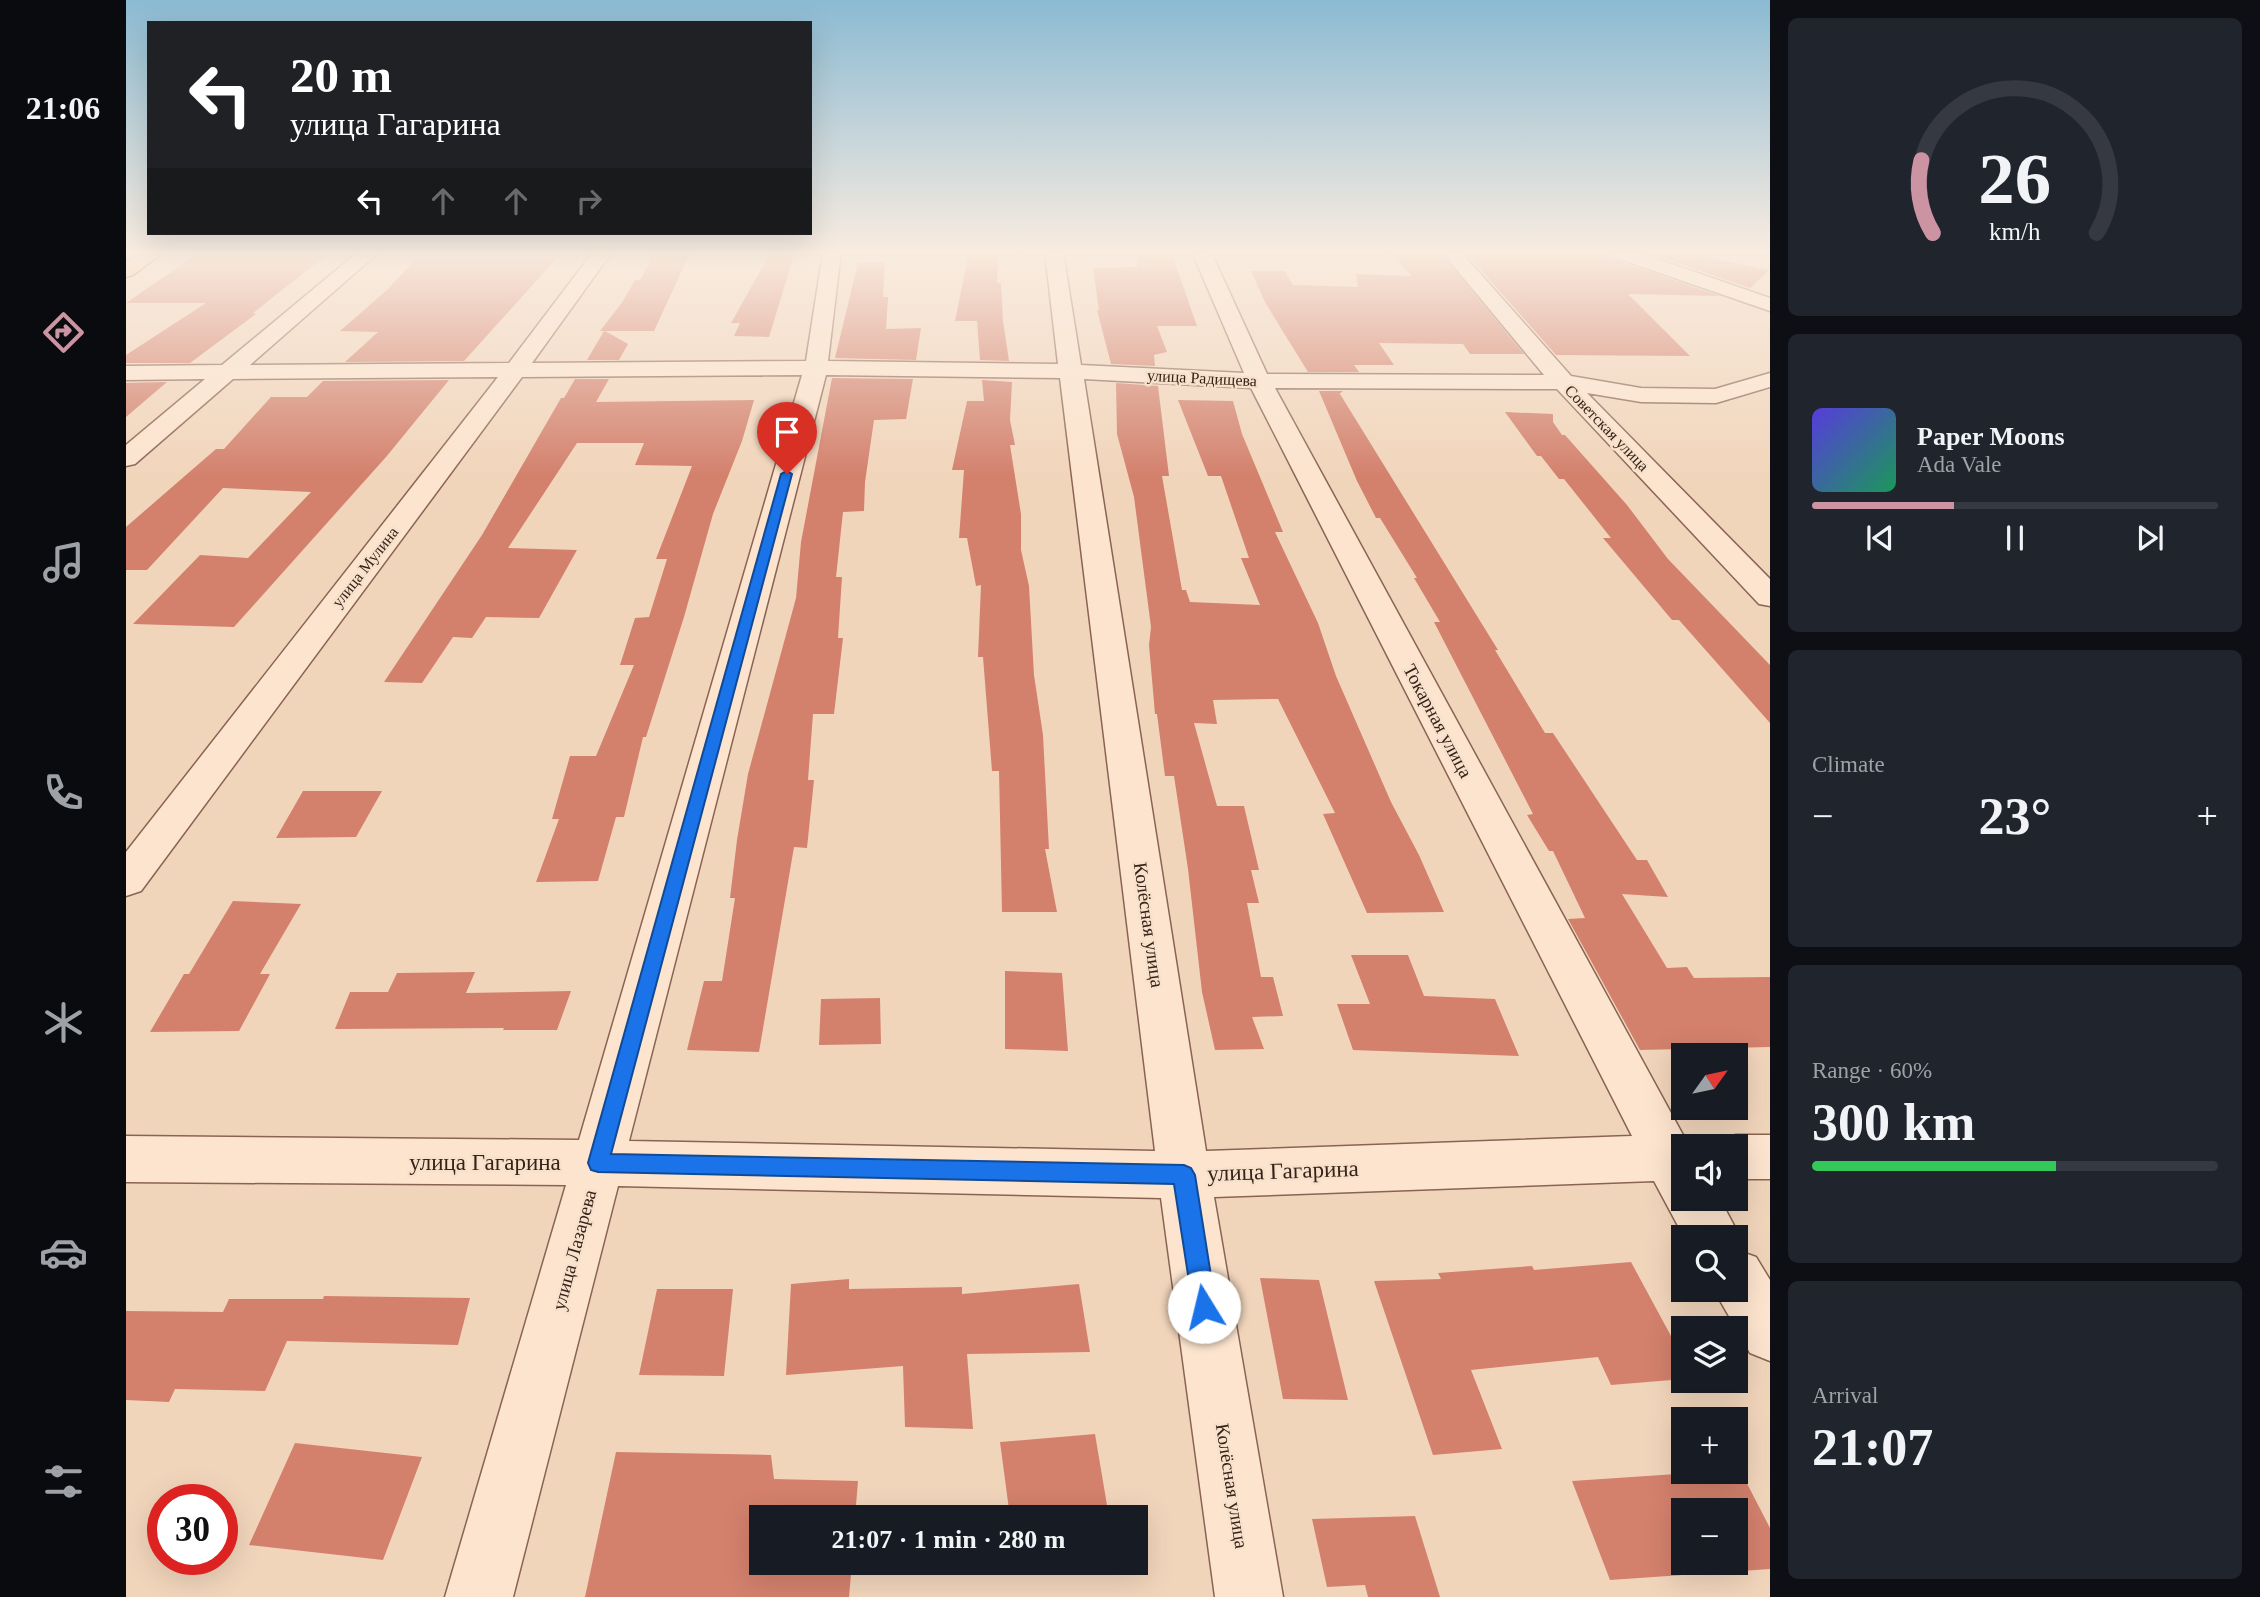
<!DOCTYPE html>
<html lang="en">
<head>
<meta charset="utf-8">
<style>
	body { margin:0; font-family:Georgia,serif; background:#20242c; color:#f1f3f6; height:100vh; display:flex; flex-direction:column; font-size:26px; white-space:nowrap }
	* { box-sizing:border-box; margin:0 }
	p { font-size:23px; color:#9ea1a6 }
	.icon { flex:none; width:38px; height:38px; fill:none; stroke:currentColor; stroke-width:2; stroke-linecap:round; stroke-linejoin:round }
	.map { position:relative; flex:1; overflow:hidden }
	.side { display:flex; flex-direction:column; gap:18px; padding:18px; background:#0d0f14; width:490px }
	.side>* { flex:none }
	.top-card { position:absolute; left:21px; top:21px; width:665px; height:214px; border-radius:0px; box-shadow:0 7px 28px #0002; background:#202124; color:#fff; overflow:hidden }
	.needle { width:46px; rotate:57deg }
	.controls { position:absolute; left:1545px; top:1043px; display:grid; gap:14px }
	.controls a { display:grid; place-items:center; width:77px; height:77px; border-radius:0px; background:#171b24; box-shadow:0 7px 28px #0002; font-size:35px }
	.speed { position:absolute; left:21px; top:1484px; display:flex; gap:14px; font-size:35px; font-weight:700; text-align:center }
	.speed>* { display:grid; place-content:center; width:91px; height:91px; border-radius:50%; background:#171b24; box-shadow:0 7px 28px #0002; line-height:1 }
	.speed .limit { border:10px solid #d22; background:#fff; color:#111 }
	.pin { position:absolute; display:grid; place-items:center; width:60px; height:60px; color:#fff; margin:-72px -30px; border-radius:50% 50% 50% 0; rotate:-45deg; box-shadow:0 0 7px #0007 }
	.pin .icon { rotate:45deg }
	.me { position:absolute; width:77px; margin:-38px; rotate:351deg; stroke-linejoin:round; filter:drop-shadow(0 0 5px #0008) }
	.turn { display:flex; align-items:center; gap:24px; height:147px; padding:0 28px; font-size:32px }
	.turn .icon { width:91px; height:91px; stroke-width:2.5 }
	.turn b { display:block; font-size:49px; line-height:60px }
	.lanes { display:flex; align-items:center; height:66px; padding:0 28px; background:#0003; justify-content:center; gap:35px; direction:ltr }
	.lanes .off { opacity:.35 }
	.big { font-size:52px; font-weight:600; line-height:1.1 }
	.side .tile { flex:1; display:flex; flex-direction:column; justify-content:center; gap:10px; min-width:0; padding:0 24px; border-radius:10px; background:#20242c }
	.side .dial { align-items:center; gap:0 }
	.dial svg { height:182px; overflow:visible; fill:none; stroke:#363941; stroke-width:7; stroke-linecap:round; text-anchor:middle }
	.dial text { fill:#f1f3f6; stroke:none }
	.song { display:flex; align-items:center; gap:21px }
	.cover { width:84px; height:84px; border-radius:10px; background:linear-gradient(135deg,hsl(250 70% 55%),hsl(150 70% 35%)) }
	.played { height:7px; border-radius:4px; background:linear-gradient(90deg,#cc93a2 35%,#363941 35%) }
	.keys { display:flex; justify-content:space-around; direction:ltr }
	.heat { display:flex; justify-content:space-between; align-items:center; font-size:38px; direction:ltr }
	.charge { height:10px; border-radius:5px; background:linear-gradient(90deg,#34c759 60%,#363941 0) }
	.trip { position:absolute; left:623px; top:1505px; width:399px; height:70px; border-radius:0px; background:#171b24; box-shadow:0 7px 28px #0002; font-weight:600; line-height:70px; text-align:center }
	main { display:flex; flex:1; min-height:0 }
	.tabs { display:flex; flex-direction:column; width:126px; justify-content:space-around; align-items:center; background:#090b0e; color:#9ea1a6 }
	.tabs .icon { width:49px; height:49px }
	.tabs .on { color:#cc93a2 }
	.tabs b { font-size:32px; color:#f1f3f6 }
	.map>svg:first-child { display:block }
</style>
</head>
<body>
<main>
<nav class="tabs">
<b>21:06</b>
<svg class="icon on" aria-label="directions" viewBox="0 0 24 24"><path d="M12 3l9 9-9 9-9-9zM9 14v-3h6M13 9l2 2-2 2"/></svg>
<svg class="icon" aria-label="music" viewBox="0 0 24 24"><path d="M9 18V5l10-2v13"/><circle cx="6" cy="18" r="3"/><circle cx="16" cy="16" r="3"/></svg>
<svg class="icon" aria-label="phone" viewBox="0 0 24 24"><path d="M5 4h4l2 5-3 2q2 4 5 5l2-3 5 2v4C11 20 4 13 5 4z"/></svg>
<svg class="icon" aria-label="climate" viewBox="0 0 24 24"><path d="M12 3v18M4 7l16 10M4 17L20 7"/></svg>
<svg class="icon" aria-label="car" viewBox="0 0 24 24"><path d="M5 17H2v-5l4-1 3-4h7l3 4 3 1v5h-3M9 17h6M6 11h13"/><circle cx="7" cy="17" r="2"/><circle cx="17" cy="17" r="2"/></svg>
<svg class="icon" aria-label="filters" viewBox="0 0 24 24"><path d="M4 7h16M4 17h16"/><circle cx="9" cy="7" r="2"/><circle cx="15" cy="17" r="2"/></svg>
</nav>
<div class="map">
<svg width="1644" height="1597" viewBox="0 0 1644 1597">
	<rect width="100%" height="100%" fill="#f1d5bb"/>
	<!-- building -->
	<path fill="#d3816d" fill-rule="evenodd" d="M645,252h24l-26,85 -35,-1 6,-13h-9z
		M843,252h29l-1,31h4l2,38 6,40 -29,-1 -3,-39h-22z
		M1011,252h34l26,74h-40l10,26 -13,3 1,11 -44,-2 -14,-54h2l-6,-42 44,-1z
		M1264,252h50l84,102h-54l-7,-10 -84,-1 15,22h-40l5,7h-51l-42,-68 -15,-33h34l8,14 65,2 -2,-13 56,2z
		M1339,252h142l3,6 110,38 -92,-2 62,62 -134,-1z
		M1520,252h35l88,18 -19,18z
		M564,253l-36,78h-49l23,13 -9,16h-32l17,-29h-4l23,-30 12,-21h5l14,-26z
		M71,254l128,2 -72,57 3,1 -66,49h-64v-8l80,-52h-80z
		M290,259h140l-92,102 -119,1 33,-30 -38,-1 47,-41z
		M759,262l-2,35h5l-2,32 35,-1 -5,32 -81,-2 23,-95z
		M706,378l81,1 -7,40 -32,1 -9,62 -1,29 -21,1 -7,65h6l-4,61h5l-9,76h-21l-5,66h6l-7,68 -13,-1 -35,205 -72,-2 17,-69h18l13,-83h-5l7,-58 11,-66 48,-176 5,-56z
		M449,379h34l-13,23 158,-2 -12,41 -29,73 -29,103 -38,120h-3l-19,80h-8l-18,64 -62,1 23,-63h-7l18,-63h26l38,-91h-14l15,-47 14,-1 18,-58h-11l36,-93 -57,-1 9,-22h-67l-69,105 69,2 -38,68 -53,-1 -14,21 -19,-1 -31,46 -38,-1 98,-147 79,-137h3z
		M323,380l-63,77 -152,170 -101,-3 67,-69 48,3 63,-66 -88,-4 -76,82h-21v-43l90,-78h8l47,-52h36l16,-16z
		M856,380l30,2 -2,38 5,25h-5l11,69v36l8,36 5,89 9,60 6,114h-4l12,63h-55l-3,-141h-7l-9,-114h-5l3,-72 -5,1 -9,-48h-8l5,-68h-12l15,-69h17z
		M41,382l-41,35v-34z
		M990,383l42,3 11,90h-7l20,114h4l4,12 70,3 -19,-47h8l-28,-82h-13l-30,-76 55,1 9,33 41,98h-8l43,91 18,53 55,126 28,53 25,57 -77,1 -44,-99 12,-1 -57,-114 -65,1 4,24 -23,-1 23,83h27l15,64h-8l8,33h-12l14,74h12l10,39 -31,1 12,32 -49,1 -13,-58 -14,-123 -14,-93h-9l-8,-62h-2l-6,-69 2,-18 -17,-130 -17,-63z
		M1193,391h24l-5,4 2,-1 158,256h-3l50,83h8l84,127h10l21,37 -46,-3 45,74 20,-1 7,11 76,-1v70l-130,3 -72,-131 17,-1 -32,-67h-4l-22,-36 6,-1 -99,-192h6l-26,-44h3l-37,-60h-4l-19,-37z
		M1379,412l48,2v8l9,13h3l62,70 41,54 102,106v58l-91,-103h-7l-69,-82h8l-47,-59h-5l-18,-23h-4z
		M177,791h79l-26,46 -80,1z
		M107,901l68,3 -41,70h10l-31,57 -89,1 34,-58h5z
		M1225,955h57l16,41 71,3 24,57 -166,-6 -16,-46h33z
		M879,971l57,2 6,78 -63,-2z
		M349,972l-9,21 105,-2 -14,39h-54l1,-2 -169,1 15,-37h38l9,-19z
		M754,998l1,46 -62,1 2,-46z
		M1505,1262l53,98v19l-73,6 -13,-28 -127,13 31,79 -69,6 -59,-174 67,-2 -3,-6 94,-7 2,4z
		M1134,1278l59,2 29,120 -65,-1z
		M723,1279v10l113,-2v7l117,-10 11,68 -123,2 6,75 -68,-2 -2,-61 -117,9 5,-91z
		M531,1289h76l-9,87 -85,-1z
		M198,1296l146,2 -12,47 -171,-4 -22,50 -90,-2 -6,13 -43,-2v-89l97,1 6,-13h94z
		M969,1434l14,83h-99l-10,-75z
		M169,1443l127,14 -39,103 -134,-15z
		M490,1452l155,3 3,24 84,2 -3,36h-94v46h91l-3,34h-264z
		M1610,1470h4l30,58v41l-160,11 -38,-99zM1558,1510h52v53h-52z
		M1289,1516l25,81h-72l-3,-12 -38,2 -15,-68z"/>
	<g fill="none" stroke-linecap="round" stroke-linejoin="round">
		<!-- minor casing -->
		<g stroke="#8a6453" stroke-width="3">
			<path id="minor" d="M232,252h21l-129,113 259,-2 84,-111h19l-80,111 274,-2 17,-109h18l-13,109 230,3 -13,-112h18l18,113 163,8 -52,-121h19l56,122 277,1 -102,-123h19l110,124 70,12 74,1 55,-16v14l-54,16 -75,-1 -54,-9 183,186v27l-11,-2 -202,-215 -282,-1 408,747 19,6 3,5h-21v53h36l20,38 -4,9v-9h-52l-30,-56 -440,16 69,400h-68l-54,-399 -543,-12 -105,411h-68l121,-412 -440,-3v-46l453,4 223,-765 -280,2 -381,514 -15,5v-44l372,-475 -265,2 -98,85 -9,2v-21l79,-66 -79,1v-14l96,-1zM700,375l234,3 95,773 -526,-10zM958,379l167,9 381,748 -426,15z
				M1483,252h28l133,46v13l-159,-55z
				M1610,1135h34v44h-34v-33h-21l3,-5z
				M1610,1250l20,7 14,23v81l-20,-8 -36,-63h22z"/>
		</g>
		<!-- major casing -->
		<g stroke="#573429" stroke-width="3">
			<path id="major" d="M16,252h22l-31,23 -7,2v-15z"/>
		</g>
		<!-- minor -->
		<use href="#minor" fill="#fce4ce" fill-rule="evenodd"/>
		<!-- major -->
		<use href="#major" fill="#fac08e" fill-rule="evenodd"/>
	</g>
	<!-- sky -->
	<linearGradient id="sky" x2="0" y2="1"><stop stop-color="#8bbad2"/><stop offset="0.53" stop-color="#f9ece0"/><stop offset="1" stop-color="#f9ece0" stop-opacity="0"/></linearGradient>
	<rect width="1644" height="476" fill="url(#sky)"/>
	<!-- route -->
	<path fill="#1a73e8" stroke="#114b97" stroke-width="2" d="M661,471l5,3 -181,680 573,11 7,3 4,7 21,132 -3,8 -9,3 -8,-3 -3,-8 -19,-123 -576,-12 -7,-2 -3,-7 193,-689z"/>
	<g text-anchor="middle" dominant-baseline="central" stroke-width="5" stroke-linejoin="round" paint-order="stroke">
		<!-- far-street labels -->
		<g font-size="16" fill="#37221a" stroke="#f8e1cb">
			<text transform="translate(1076 378) rotate(3)">улица Радищева</text>
			<text transform="translate(1481 428) rotate(46)">Советская улица</text>
			<text transform="translate(239 567) rotate(-52)">улица Мулина</text>
		</g>
		<!-- street labels -->
		<g font-size="19" fill="#37221a" stroke="#f8e1cb">
			<text transform="translate(1312 721) rotate(62)">Токарная улица</text>
			<text transform="translate(1023 925) rotate(82)">Колёсная улица</text>
			<text transform="translate(448 1250) rotate(-75)">улица Лазарева</text>
			<text transform="translate(1106 1486) rotate(81)">Колёсная улица</text>
		</g>
		<!-- near-street labels -->
		<g font-size="23" fill="#37221a" stroke="#f8e1cb">
			<text x="359" y="1162">улица Гагарина</text>
			<text transform="translate(1157 1171) rotate(-2)">улица Гагарина</text>
		</g>
	</g>
</svg>
<div class="controls">
<a><svg class="needle" viewBox="-14 -14 28 28"><path d="M0-13l5 13h-10z" fill="#e53935"/><path d="M0 13l5-13h-10z" fill="#9ea1a6"/></svg></a>
<a><svg class="icon" aria-label="sound" viewBox="0 0 24 24"><path d="M4 9h4l5-4v14l-5-4H4zM17 9q2 3 0 6"/></svg></a>
<a><svg class="icon" aria-label="search" viewBox="0 0 24 24"><circle cx="10" cy="10" r="6"/><path d="M15 15l6 6"/></svg></a>
<a><svg class="icon" aria-label="layers" viewBox="0 0 24 24"><path d="M12 4l9 5-9 5-9-5zM3 14l9 5 9-5"/></svg></a>
<a>+</a>
<a>−</a>
</div>
<div class="speed"><div class="limit">30</div></div>
<div class="pin" style="left:661px;top:474px;background:#d93025"><svg class="icon" aria-label="arrive" viewBox="0 0 24 24"><path d="M6 21V4h12l-3 4 3 4H6"/></svg></div>
<svg class="me" style="left:1078px;top:1307px" viewBox="-20 -20 40 40"><circle r="19" fill="#fff"/><path d="M0-13L10 11 0 6-10 11z" fill="#1a73e8"/></svg>
<div class="trip">21:07 · 1 min · 280 m</div>
<div class="top-card">
<div class="turn"><svg class="icon" aria-label="left" viewBox="0 0 24 24"><path d="M17 20v-9H6M10 6l-5 5 5 5"/></svg><div><b>20 m</b>улица Гагарина</div></div>
<div class="lanes"><svg class="icon" aria-label="left" viewBox="0 0 24 24"><path d="M17 20v-9H6M10 6l-5 5 5 5"/></svg><svg class="icon off" aria-label="ahead" viewBox="0 0 24 24"><path d="M12 20V5M6 11l6-6 6 6"/></svg><svg class="icon off" aria-label="ahead" viewBox="0 0 24 24"><path d="M12 20V5M6 11l6-6 6 6"/></svg><svg class="icon off" aria-label="right" viewBox="0 0 24 24"><path d="M7 20v-9h11M14 6l5 5-5 5"/></svg></div>
</div>
</div>
<section class="side">
<div class="tile dial"><svg viewBox="0 0 100 80">
<path d="M14 69A42 42 0 1 1 86 69"/>
<path d="M14 69A42 42 0 0 1 9 37" stroke="#cc93a2"/>
<text x="50" y="56" font-size="32" font-weight="700">26</text>
<text x="50" y="72" font-size="11">km/h</text>
</svg></div>
<div class="tile">
<div class="song"><i class="cover"></i><div><b>Paper Moons</b><p>Ada Vale</p></div></div>
<div class="played"></div>
<div class="keys"><svg class="icon" aria-label="previous" viewBox="0 0 24 24"><path d="M18 5L8 12l10 7zM5 5v14"/></svg><svg class="icon" aria-label="pause" viewBox="0 0 24 24"><path d="M8 5v14M16 5v14"/></svg><svg class="icon" aria-label="next" viewBox="0 0 24 24"><path d="M6 5l10 7-10 7zM19 5v14"/></svg></div>
</div>
<div class="tile"><p>Climate</p>
<div class="heat"><a>−</a><b class="big">23°</b><a>+</a></div>
</div>
<div class="tile"><p>Range · 60%</p><b class="big">300 km</b><div class="charge"></div></div>
<div class="tile"><p>Arrival</p><b class="big">21:07</b></div>
</section>
</main>
</body>
</html>
